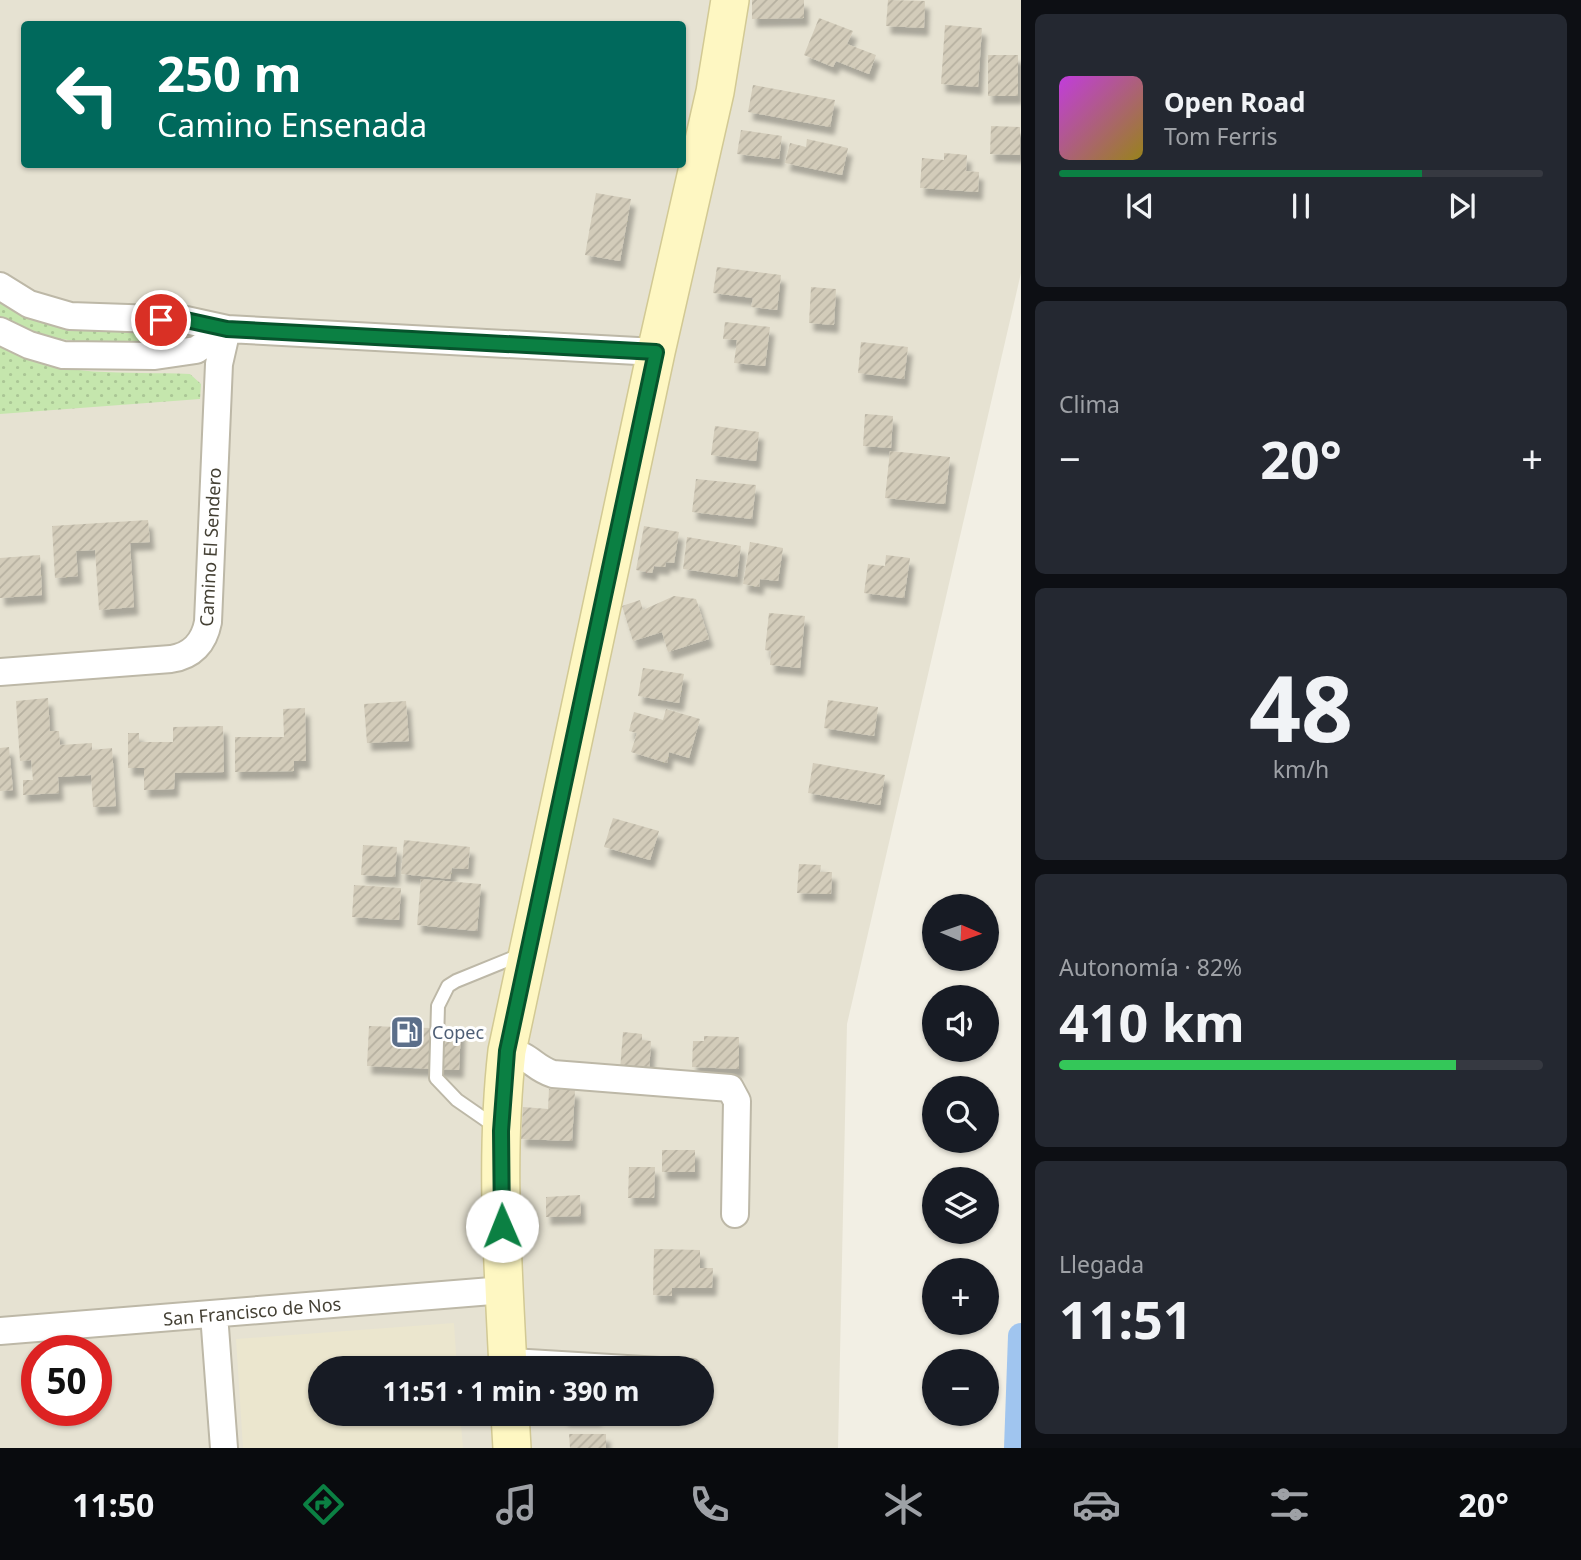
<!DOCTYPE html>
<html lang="es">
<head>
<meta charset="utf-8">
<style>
	body { margin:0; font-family:"Noto Sans",sans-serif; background:#242831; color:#f1f3f6; height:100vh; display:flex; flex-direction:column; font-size:26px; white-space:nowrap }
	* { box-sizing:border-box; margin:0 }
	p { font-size:23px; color:#9ea1a6 }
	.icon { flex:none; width:38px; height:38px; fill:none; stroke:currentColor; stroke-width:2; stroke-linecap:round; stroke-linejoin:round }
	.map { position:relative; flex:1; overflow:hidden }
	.details { display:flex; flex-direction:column; gap:14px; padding:14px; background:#0d0f14; width:560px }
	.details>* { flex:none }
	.top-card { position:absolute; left:21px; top:21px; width:665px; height:147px; border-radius:7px; box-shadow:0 2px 5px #0004; background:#00695c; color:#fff; overflow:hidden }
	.needle { width:46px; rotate:92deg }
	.tools { position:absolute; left:922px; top:894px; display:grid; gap:14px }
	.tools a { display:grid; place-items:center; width:77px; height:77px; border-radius:50%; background:#171b24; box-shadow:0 2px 5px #0004; font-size:35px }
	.speed { position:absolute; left:21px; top:1335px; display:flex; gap:14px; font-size:35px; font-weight:700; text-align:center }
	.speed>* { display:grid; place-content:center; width:91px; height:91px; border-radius:50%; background:#171b24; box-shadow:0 2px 5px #0004; line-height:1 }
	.speed .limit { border:10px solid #d22; background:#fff; color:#111 }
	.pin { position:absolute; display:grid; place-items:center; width:60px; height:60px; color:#fff; margin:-30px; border:4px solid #fff; border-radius:50%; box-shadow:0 2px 7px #0007 }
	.me { position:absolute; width:77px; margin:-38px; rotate:359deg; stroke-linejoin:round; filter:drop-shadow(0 0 5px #0008) }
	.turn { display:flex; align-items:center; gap:24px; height:147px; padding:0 21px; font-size:32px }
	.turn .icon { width:91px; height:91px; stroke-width:2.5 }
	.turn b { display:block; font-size:49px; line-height:60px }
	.big { font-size:52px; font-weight:700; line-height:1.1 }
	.details .tile { flex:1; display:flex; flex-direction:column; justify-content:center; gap:10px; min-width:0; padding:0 24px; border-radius:10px; background:#242831 }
	.details .dial { align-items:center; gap:0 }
	.dial b { font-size:91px; line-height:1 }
	.song { display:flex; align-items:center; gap:21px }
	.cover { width:84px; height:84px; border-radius:10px; background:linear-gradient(135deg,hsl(290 70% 55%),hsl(50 70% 35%)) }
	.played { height:7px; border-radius:4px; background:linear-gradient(90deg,#0b8043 75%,#363941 75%) }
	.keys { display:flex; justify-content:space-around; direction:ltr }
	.heat { display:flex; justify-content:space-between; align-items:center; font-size:38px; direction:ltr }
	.charge { height:10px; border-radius:5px; background:linear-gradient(90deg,#34c759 82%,#363941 0) }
	.trip { position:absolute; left:308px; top:1356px; width:406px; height:70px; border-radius:35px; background:#171b24; box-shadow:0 2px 5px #0004; font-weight:700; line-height:70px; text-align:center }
	.tab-bar { display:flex; height:112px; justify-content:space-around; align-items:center; background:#090b0e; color:#9ea1a6 }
	.tab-bar .icon { width:49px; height:49px }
	.tab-bar .current { color:#0b8043 }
	.tab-bar b { font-size:32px; color:#f1f3f6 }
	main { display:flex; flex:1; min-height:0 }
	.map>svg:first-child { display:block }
</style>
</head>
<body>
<main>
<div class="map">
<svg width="1021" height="1448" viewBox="0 0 1021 1448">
	<defs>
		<pattern id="green-dots" width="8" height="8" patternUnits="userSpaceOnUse" patternTransform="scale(1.75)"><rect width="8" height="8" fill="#c5e6ad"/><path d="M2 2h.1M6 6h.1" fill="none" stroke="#aac695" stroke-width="1.8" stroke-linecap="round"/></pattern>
		<pattern id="building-hatch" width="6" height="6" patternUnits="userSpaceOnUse" patternTransform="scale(1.75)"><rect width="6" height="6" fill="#d3ccba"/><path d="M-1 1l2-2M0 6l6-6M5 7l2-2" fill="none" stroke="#b6b0a0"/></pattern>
		<filter id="shadow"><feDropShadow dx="4.5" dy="8" stdDeviation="2" flood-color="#0004"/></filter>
	</defs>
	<rect width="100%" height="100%" fill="#f2efe4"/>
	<!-- residential -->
	<path fill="#e6e2d2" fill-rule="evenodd" d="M0,0h1021v273l-174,751 -9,424h-838zM24,24h658v140h-658zM37,1351h59v59h-59zM320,1368h382v46h-382z"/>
	<!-- education -->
	<path fill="#ebe6ce" d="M454,1323l3,45h-137v46h140l3,34h-220l-7,-109z"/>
	<!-- green -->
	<path fill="url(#green-dots)" d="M0,298l167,34 6,4 -1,7c-59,0 -120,6 -172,-27z
		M0,347c58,32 127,24 190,27l11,10 -1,15 -200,15z"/>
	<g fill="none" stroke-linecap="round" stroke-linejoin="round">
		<!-- canal -->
		<path stroke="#a0c5ef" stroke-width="26" d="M1017,1448l4,-112"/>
	</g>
	<!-- building -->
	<path fill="url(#building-hatch)" filter="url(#shadow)" d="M752,0h52v18l-52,1z
		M888,0l37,1 -1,27 -38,-2z
		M819,18l34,13 -6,13 29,11 -7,19 -33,-13 -3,6 -29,-12z
		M945,25l37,3 -4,59 -37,-3z
		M988,55h30v41h-30z
		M753,85l82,15 -5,27 -82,-15z
		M991,126l29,1v28l-30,-1z
		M741,130l41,6 -3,23 -42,-5z
		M807,139l41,9 -6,27 -57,-12 5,-20 16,4z
		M944,153l23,2 -1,16 13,1 -1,20 -58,-4 2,-30 22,2z
		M596,193l35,6 -11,62 -35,-6z
		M717,267l64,8 -4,35 -26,-3 2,-9 -40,-5z
		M811,287l25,2 -2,36 -25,-2z
		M725,322l45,5 -5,39 -31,-3 3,-23 -14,-1z
		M861,342l47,5 -4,32 -46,-6z
		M865,414l28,2 -2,32 -28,-2z
		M715,426l44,6 -3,29 -45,-6z
		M890,451l60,6 -5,47 -60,-6z
		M696,479l60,6 -4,34 -60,-7z
		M148,520l2,22 -20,1 4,64 -35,3 -4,-60 -19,1 2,25 -23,2 -3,-52z
		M644,526l35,6 -5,31 -8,-1 -1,5 -11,-1 -2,7 -16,-3z
		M687,537l54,9 -4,31 -54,-8z
		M750,542l33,6 -5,33 -18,-2 -1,8 -16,-3z
		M40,555l2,40 -42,3v-40z
		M886,555l24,3 -6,40 -40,-5 4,-29 17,2z
		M674,596l22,3 13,40 -41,13 -6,-20 -29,9 -11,-35 18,-6 3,10z
		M769,613l36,3 -5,52 -30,-3 1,-14 -6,-1z
		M643,668l41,6 -5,29 -41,-7z
		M48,698l2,33h9l1,14 32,-2v7l20,-2 4,58 -23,1 -2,-32 -33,2 1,16 -36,2v-15h10l-2,-20 -11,1 -4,-60z
		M828,700l50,7 -4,29 -50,-8z
		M406,701l3,40 -42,2 -3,-39z
		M305,708l1,53h-12v10l-59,1v-35h49l-1,-28z
		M666,709l34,10 -11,39 -20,-6 -2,11 -36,-11 6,-19 -8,-2 5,-19 29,8z
		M223,726l1,46 -49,1 -1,16 -30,1v-22h-16v-35h11v9h34v-15z
		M9,747l4,43 -13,1v-43z
		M813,763l72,12 -5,30 -72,-12z
		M613,818l46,13 -9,29 -46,-13z
		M404,840l66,7 -2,22 -16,-1 -2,11 -49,-5z
		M363,845l34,2 -2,30 -34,-2z
		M799,864l22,1 -1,7h12l-1,22 -34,-1z
		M421,879l60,5 -4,47 -60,-6z
		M354,885l47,3 -2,32 -47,-3z
		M369,1026l92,3 -2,41 -92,-4z
		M623,1032l19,2v6l9,1 -2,32 -29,-3z
		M704,1036l35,1v32l-47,-2 1,-26h11z
		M549,1089l26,1 -3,51 -51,-2 2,-32 25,2z
		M662,1150h33v22h-33z
		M629,1167h26l-1,31h-26z
		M580,1195l1,21 -35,1v-20z
		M654,1249l46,1v18h13l-1,20h-40v8l-19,-1z
		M564,1414h33v4h-33z
		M569,1434h37v14h-36z"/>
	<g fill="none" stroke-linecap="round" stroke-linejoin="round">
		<!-- service casing -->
		<g stroke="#bdb8a7" stroke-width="16">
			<path id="service" d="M496,1127l-39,-27 -21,-22 2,-72 10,-20 8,-5 64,-26
				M512,1355l181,11"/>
		</g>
		<!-- minor casing -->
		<g stroke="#bdb8a7" stroke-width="30">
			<path id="minor" d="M0,286l29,18 41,12 116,4 41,9 429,23
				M0,331l29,14 34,10 92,1 41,-6 31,-21
				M0,672l171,-13c21,-3 33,-16 37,-37l11,-258 8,-35
				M507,1051c25,5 25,16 46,23l177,14 7,13 -2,113
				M214,1314l10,134
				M0,1331l504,-41"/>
		</g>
		<!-- secondary casing -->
		<g stroke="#d2c994" stroke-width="40">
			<path id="secondary" d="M508,1368c-5,-105 -13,-212 -1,-317l149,-699 59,-260 15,-92
				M510,1414l2,34"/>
		</g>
		<!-- service -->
		<use href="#service" stroke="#fff" stroke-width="12"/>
		<!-- minor -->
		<use href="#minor" stroke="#fff" stroke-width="26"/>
		<!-- secondary -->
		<use href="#secondary" stroke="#fef7c2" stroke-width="37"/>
	</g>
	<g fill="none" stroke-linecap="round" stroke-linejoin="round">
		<!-- route casing -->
		<g stroke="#07532c" stroke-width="18">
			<path id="route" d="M161,320h25l41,9 429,23 -149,699 -6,80 1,95"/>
		</g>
		<!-- route -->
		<use href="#route" stroke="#0b8043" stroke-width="12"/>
	</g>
	<!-- icons -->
	<defs>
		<g id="fuel-square" transform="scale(1.75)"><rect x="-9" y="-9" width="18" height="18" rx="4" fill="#5c6f8a" stroke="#fff"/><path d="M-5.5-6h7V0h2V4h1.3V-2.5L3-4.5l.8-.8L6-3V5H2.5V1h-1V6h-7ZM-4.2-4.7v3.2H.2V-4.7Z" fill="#fff"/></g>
	</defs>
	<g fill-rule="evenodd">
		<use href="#fuel-square" x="407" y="1032"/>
	</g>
	<g text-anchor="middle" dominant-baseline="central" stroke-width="6" stroke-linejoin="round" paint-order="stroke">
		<!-- street labels -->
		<g font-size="18" fill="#444034" stroke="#fff">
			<text transform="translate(210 547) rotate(-87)">Camino El Sendero</text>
			<text transform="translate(252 1311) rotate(-5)">San Francisco de Nos</text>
		</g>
		<!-- service labels -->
		<g font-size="18" fill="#4e5e75" stroke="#fff" text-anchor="start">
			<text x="432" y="1032">Copec</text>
		</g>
	</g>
</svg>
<div class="tools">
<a><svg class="needle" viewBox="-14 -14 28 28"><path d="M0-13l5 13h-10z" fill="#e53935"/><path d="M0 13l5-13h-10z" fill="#9ea1a6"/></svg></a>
<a><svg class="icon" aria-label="sound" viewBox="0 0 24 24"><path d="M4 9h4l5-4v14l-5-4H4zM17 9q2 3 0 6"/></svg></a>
<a><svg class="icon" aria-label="search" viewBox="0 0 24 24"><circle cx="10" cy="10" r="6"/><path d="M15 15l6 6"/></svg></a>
<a><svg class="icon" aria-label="layers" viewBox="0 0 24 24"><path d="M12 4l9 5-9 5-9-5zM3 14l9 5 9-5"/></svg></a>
<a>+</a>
<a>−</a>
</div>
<div class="speed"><div class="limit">50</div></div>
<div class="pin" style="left:161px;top:320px;background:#d93025"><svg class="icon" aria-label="arrive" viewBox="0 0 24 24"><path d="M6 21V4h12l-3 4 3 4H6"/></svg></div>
<svg class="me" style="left:502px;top:1226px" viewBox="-20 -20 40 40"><circle r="19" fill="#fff"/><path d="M0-13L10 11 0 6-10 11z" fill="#0b8043"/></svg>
<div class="trip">11:51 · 1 min · 390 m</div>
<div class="top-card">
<div class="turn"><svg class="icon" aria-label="left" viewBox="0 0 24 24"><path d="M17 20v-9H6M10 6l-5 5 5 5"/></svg><div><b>250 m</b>Camino Ensenada</div></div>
</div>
</div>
<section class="details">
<div class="tile">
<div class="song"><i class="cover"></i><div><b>Open Road</b><p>Tom Ferris</p></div></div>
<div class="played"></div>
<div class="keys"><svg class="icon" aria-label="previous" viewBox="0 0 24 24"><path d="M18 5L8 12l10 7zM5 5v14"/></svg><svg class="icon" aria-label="pause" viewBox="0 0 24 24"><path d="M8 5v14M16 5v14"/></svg><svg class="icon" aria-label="next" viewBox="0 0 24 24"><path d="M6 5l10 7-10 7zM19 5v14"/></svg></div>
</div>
<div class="tile"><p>Clima</p>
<div class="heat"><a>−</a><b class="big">20°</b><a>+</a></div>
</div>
<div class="tile dial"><b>48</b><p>km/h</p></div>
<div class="tile"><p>Autonomía · 82%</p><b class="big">410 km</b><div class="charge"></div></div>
<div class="tile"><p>Llegada</p><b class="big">11:51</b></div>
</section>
</main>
<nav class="tab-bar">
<b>11:50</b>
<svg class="icon current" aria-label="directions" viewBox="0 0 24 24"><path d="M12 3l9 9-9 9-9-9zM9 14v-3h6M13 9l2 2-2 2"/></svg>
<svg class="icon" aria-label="music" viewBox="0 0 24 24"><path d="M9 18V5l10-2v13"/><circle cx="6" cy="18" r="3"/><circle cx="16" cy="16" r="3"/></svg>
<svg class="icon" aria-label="phone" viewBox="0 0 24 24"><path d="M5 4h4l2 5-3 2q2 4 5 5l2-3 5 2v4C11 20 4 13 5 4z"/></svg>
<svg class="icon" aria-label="climate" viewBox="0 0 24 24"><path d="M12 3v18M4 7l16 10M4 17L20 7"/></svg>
<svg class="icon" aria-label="car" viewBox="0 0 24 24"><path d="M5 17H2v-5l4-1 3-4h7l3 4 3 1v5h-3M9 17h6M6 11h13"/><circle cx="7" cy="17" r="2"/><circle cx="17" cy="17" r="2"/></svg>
<svg class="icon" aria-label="filters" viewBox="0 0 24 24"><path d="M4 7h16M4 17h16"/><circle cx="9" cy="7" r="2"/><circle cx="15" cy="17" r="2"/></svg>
<b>20°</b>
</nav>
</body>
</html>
